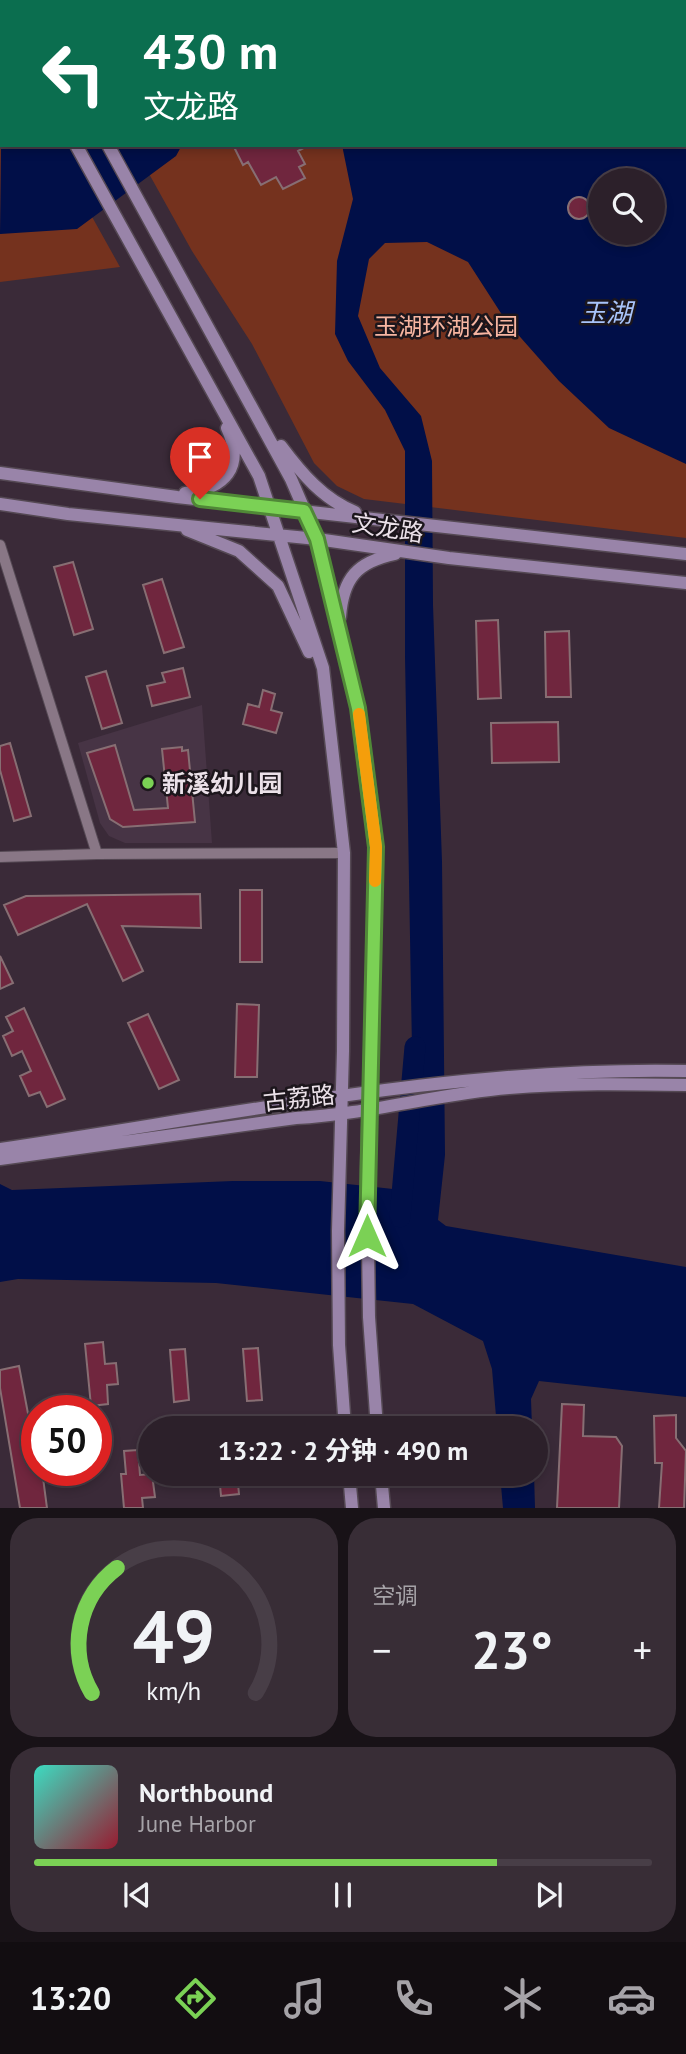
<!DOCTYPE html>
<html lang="zh">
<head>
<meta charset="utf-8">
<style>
	body { margin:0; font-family:"PT Sans","Noto Sans SC",sans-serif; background:#382d36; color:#f1f3f6; height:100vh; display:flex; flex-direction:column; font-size:26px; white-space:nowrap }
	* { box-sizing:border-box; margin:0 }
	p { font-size:23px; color:#a6a3a8 }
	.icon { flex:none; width:38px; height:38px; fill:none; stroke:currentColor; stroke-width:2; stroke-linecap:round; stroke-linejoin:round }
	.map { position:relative; height:1508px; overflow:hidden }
	.sheet { display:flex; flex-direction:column; gap:10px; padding:10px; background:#181217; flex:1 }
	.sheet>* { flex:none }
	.top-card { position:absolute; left:0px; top:0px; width:686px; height:147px; box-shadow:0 4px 10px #0003,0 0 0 2px #483e47; background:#0b6e4f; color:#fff; overflow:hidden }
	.fabs { position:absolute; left:588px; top:168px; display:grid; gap:14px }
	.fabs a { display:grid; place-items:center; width:77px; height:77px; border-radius:50%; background:#2c202a; box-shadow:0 4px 10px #0003,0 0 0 2px #483e47; font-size:35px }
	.speed { position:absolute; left:21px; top:1395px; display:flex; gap:14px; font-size:35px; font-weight:700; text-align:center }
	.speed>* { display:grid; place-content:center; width:91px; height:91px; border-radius:50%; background:#2c202a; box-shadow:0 4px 10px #0003,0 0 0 2px #483e47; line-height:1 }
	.speed .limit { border:10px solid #d22; background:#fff; color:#111 }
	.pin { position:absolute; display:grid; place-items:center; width:60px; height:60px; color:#fff; margin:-72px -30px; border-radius:50% 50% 50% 0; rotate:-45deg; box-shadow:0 0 7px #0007 }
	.pin .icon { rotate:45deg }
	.me { position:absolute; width:77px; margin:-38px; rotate:0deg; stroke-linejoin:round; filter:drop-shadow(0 0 5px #0008) }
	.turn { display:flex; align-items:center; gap:24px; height:147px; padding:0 28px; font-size:32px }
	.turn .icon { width:91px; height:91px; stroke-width:2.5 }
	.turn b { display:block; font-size:49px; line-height:60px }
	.big { font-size:52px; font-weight:700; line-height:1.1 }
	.sheet .tile { flex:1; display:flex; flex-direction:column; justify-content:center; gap:10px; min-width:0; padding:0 24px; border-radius:28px; background:#382d36 }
	.sheet .dial { align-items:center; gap:0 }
	.dial svg { height:182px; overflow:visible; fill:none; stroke:#483e47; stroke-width:7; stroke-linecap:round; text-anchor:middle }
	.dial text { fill:#f1f3f6; stroke:none }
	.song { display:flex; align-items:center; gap:21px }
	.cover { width:84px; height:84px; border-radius:10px; background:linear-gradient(135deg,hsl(170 70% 55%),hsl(350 70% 35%)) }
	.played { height:7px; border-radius:4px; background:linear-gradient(90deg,#7bd155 75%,#483e47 75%) }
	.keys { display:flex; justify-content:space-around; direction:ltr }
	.heat { display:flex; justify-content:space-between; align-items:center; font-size:38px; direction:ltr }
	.sheet .tiles { flex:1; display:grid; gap:10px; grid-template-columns:1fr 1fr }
	.tile:last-child { grid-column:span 2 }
	.trip { position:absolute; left:138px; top:1416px; width:410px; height:70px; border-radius:35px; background:#2c202a; box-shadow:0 4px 10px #0003,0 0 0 2px #483e47; font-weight:700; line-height:70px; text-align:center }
	.menu { display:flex; height:112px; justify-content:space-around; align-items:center; background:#120d11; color:#a6a3a8 }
	.menu .icon { width:49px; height:49px }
	.menu .active { color:#7bd155 }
	.menu b { font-size:32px; color:#f1f3f6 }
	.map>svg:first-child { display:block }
</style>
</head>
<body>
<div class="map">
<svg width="686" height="1508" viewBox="0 0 686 1508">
	<rect width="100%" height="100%" fill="#3a2a38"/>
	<!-- built -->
	<path fill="#473445" d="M202,705l10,138h-87l-16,-7 -9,-13 -22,-80z"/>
	<!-- green -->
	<path fill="#75321e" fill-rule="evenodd" d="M52,0h634v538l-322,-39 -27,-13 -23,-23 -62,-119 -60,-93 -59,-106h551v-143zM600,180h53v53h-53z
		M0,53l2,92h50l68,122 -120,15z"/>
	<!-- water -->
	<path fill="#010f48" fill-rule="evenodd" d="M92,0h594v464l-77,-36 -50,-47 -53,-60 -38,-59 -41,-20 -42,1 -16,16 -11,57 22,52 41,48 11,45 1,144 9,257 3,293 -7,65 8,6 240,41v130l-147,-16 -8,18 1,29h-35l-5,-59 -9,-28 -70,-37 -197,-21 -198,-4 -18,3v-98l12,6 221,-9h87l82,9 12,-29 -9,-505v-205l-20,-41 -37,-49 -13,-27 2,-73 16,-62 -11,-54h342v-143h-595zM600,180h53v53h-53zM581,198l6,4 2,10 -4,5 -10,1 -7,-11 3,-7z
		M2,52v93h180l-6,11 -99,73 -77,5z
		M500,1474h34l1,34h-32z"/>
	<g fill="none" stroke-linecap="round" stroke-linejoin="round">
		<!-- river -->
		<path stroke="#010f48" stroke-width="21" d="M400,1217l15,-170"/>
	</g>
	<!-- building -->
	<path fill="#70263e" stroke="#876e73" stroke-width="2" d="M233,145h76l-11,6 7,13 -6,3 6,11 -22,11 -7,-12 -15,8 -13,-23 -5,3z
		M568 208a11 11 0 1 1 22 0a11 11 0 1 1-22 0Z
		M73,562l20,67 -19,6 -20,-68z
		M162,579l22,68 -20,6 -21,-68z
		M498,620l3,78 -23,1 -2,-78z
		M569,631l2,66h-25l-1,-65z
		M183,668l7,29 -38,9 -5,-20 18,-4 -3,-9z
		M106,671l16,52 -20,6 -16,-52z
		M263,690l12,4 -4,16 11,3 -6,20 -33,-9 5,-20 11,3z
		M558,722l1,40 -67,1 -1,-40z
		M10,743l21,73 -17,5 -14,-51v-24z
		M115,745l19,65 34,-2 -6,-59 20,-2v4l6,-1 7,72 -72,5 -13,-8 -23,-66z
		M240,890h22v72h-22z
		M200,894l1,34 -79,-2 21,45 -20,10 -36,-77 -69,31 -14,-30 22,-9z
		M0,956l13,27 -13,6z
		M237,1004l22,1 -2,72h-22z
		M24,1008l41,91 -18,8 -7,-15 -11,4 -9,-20 11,-5 -9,-20 -10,5 -9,-20 10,-5 -7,-14z
		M148,1014l31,66 -20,9 -31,-66z
		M103,1342l2,22 11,-1 2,21 -11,1 1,19 -17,2 -6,-62z
		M258,1348l4,52 -15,1 -4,-52z
		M185,1349l4,51 -15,2 -4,-52z
		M19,1366l14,74h4v30h5l5,38h-27l-20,-120v-18z
		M562,1404l22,1 -1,31 33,1 6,9 -3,62h-62z
		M676,1415v23l10,13 -2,57h-25l3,-45h-7l-1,-47z
		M138,1450l2,25 12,-1 3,23 -13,1 1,10h-19l-3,-34h5l-2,-23z
		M219,1474h18l2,20 -18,2z"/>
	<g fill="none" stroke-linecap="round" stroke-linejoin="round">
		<!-- street casing -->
		<g stroke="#554954" stroke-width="12">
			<path id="street" d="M0,545l97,309 247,-1
				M0,857l97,-3"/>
		</g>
		<!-- secondary casing -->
		<g stroke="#554954" stroke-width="15">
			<path id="secondary" d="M29,0l1,2
				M0,9l2,3
				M76,145l183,331 64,192 21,185 -1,198 -5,180 1,114 6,83
				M108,145l183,334 26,60 41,169 18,139 -9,323 2,147 8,111
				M281,446c21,28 42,53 74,66
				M0,473l177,24 509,57
				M185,493c40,-4 60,-26 42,-65
				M0,504l68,10 249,25 132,19 237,25
				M187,530l52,21 39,35 31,66
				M340,617c3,-39 17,-55 55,-63
				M0,1149c225,-33 459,-83 686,-78
				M0,1159l296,-41c72,-4 141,-24 213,-30 59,-5 118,-4 177,-3
				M349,1474l3,34
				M381,1474l3,34"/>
		</g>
		<!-- street -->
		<use href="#street" stroke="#897786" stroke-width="10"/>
		<!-- secondary -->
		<use href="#secondary" stroke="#9984a9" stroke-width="12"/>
	</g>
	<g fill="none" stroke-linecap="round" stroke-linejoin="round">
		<!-- route casing -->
		<g stroke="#508837" stroke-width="18">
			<path id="route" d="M200,499l104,12 13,28 41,169 18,139 -9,389"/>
		</g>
		<!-- route -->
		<use href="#route" stroke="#7bd155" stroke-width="12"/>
		<!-- slow -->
		<path stroke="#f59e0b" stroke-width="12" d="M359,714l17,133 -1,34"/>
	</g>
	<!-- markers -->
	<circle fill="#7bd155" stroke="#1c161c" stroke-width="2.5" cx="148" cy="783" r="7"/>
	<g text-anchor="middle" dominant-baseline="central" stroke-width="5" stroke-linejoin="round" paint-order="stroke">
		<!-- park labels -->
		<g font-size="24" fill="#f7b5a1" stroke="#1c161c">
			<text x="446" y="326">玉湖环湖公园</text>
		</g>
		<!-- street labels -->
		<g font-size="24" fill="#ebe1e9" stroke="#1c161c">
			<text transform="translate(388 528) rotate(9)">文龙路</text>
			<text transform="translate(299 1098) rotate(-6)">古荔路</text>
		</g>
		<!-- poi labels -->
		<g font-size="24" font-weight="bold" fill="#ebe1e9" stroke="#1c161c" text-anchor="start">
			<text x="162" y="783">新溪幼儿园</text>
		</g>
		<!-- water labels -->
		<g font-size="26" font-style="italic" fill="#a8c4fa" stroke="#1c161c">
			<text x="606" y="312">玉湖</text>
		</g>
	</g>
</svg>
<div class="fabs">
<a><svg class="icon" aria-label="search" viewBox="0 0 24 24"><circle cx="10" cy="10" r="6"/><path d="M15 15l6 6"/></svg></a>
</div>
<div class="speed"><div class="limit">50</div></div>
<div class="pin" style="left:200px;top:499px;background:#d93025"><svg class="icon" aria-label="arrive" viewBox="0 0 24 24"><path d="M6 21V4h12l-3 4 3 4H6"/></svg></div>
<svg class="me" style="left:367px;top:1236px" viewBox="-20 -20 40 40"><path d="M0-17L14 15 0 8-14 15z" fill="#7bd155" stroke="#fff" stroke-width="4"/></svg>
<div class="trip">13:22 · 2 分钟 · 490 m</div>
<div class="top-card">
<div class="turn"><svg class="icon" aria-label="left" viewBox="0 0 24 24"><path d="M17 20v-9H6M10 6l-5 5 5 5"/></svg><div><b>430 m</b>文龙路</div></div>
</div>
</div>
<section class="sheet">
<div class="tiles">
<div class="tile dial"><svg viewBox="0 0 100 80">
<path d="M14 69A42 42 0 1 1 86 69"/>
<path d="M14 69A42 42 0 0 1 25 14" stroke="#7bd155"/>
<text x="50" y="56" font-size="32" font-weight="700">49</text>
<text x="50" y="72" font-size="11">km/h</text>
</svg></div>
<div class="tile"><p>空调</p>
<div class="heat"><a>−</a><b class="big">23°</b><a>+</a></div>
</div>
<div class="tile">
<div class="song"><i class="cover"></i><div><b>Northbound</b><p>June Harbor</p></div></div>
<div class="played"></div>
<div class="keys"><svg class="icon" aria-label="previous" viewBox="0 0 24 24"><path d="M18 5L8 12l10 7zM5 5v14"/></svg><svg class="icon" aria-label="pause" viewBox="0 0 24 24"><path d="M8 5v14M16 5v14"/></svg><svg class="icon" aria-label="next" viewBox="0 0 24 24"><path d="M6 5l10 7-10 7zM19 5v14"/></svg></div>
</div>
</div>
</section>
<nav class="menu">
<b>13:20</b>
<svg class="icon active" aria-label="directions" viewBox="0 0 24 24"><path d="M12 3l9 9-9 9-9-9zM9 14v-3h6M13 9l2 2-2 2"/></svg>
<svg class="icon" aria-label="music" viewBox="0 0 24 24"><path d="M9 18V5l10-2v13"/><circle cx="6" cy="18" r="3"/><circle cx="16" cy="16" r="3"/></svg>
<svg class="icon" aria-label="phone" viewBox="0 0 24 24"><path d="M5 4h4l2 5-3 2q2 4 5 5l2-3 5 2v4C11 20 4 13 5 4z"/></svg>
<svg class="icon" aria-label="climate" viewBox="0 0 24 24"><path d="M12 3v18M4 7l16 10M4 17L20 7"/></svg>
<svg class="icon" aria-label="car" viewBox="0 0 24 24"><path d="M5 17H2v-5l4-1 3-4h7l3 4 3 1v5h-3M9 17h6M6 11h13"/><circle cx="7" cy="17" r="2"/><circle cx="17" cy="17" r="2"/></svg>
</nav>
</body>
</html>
